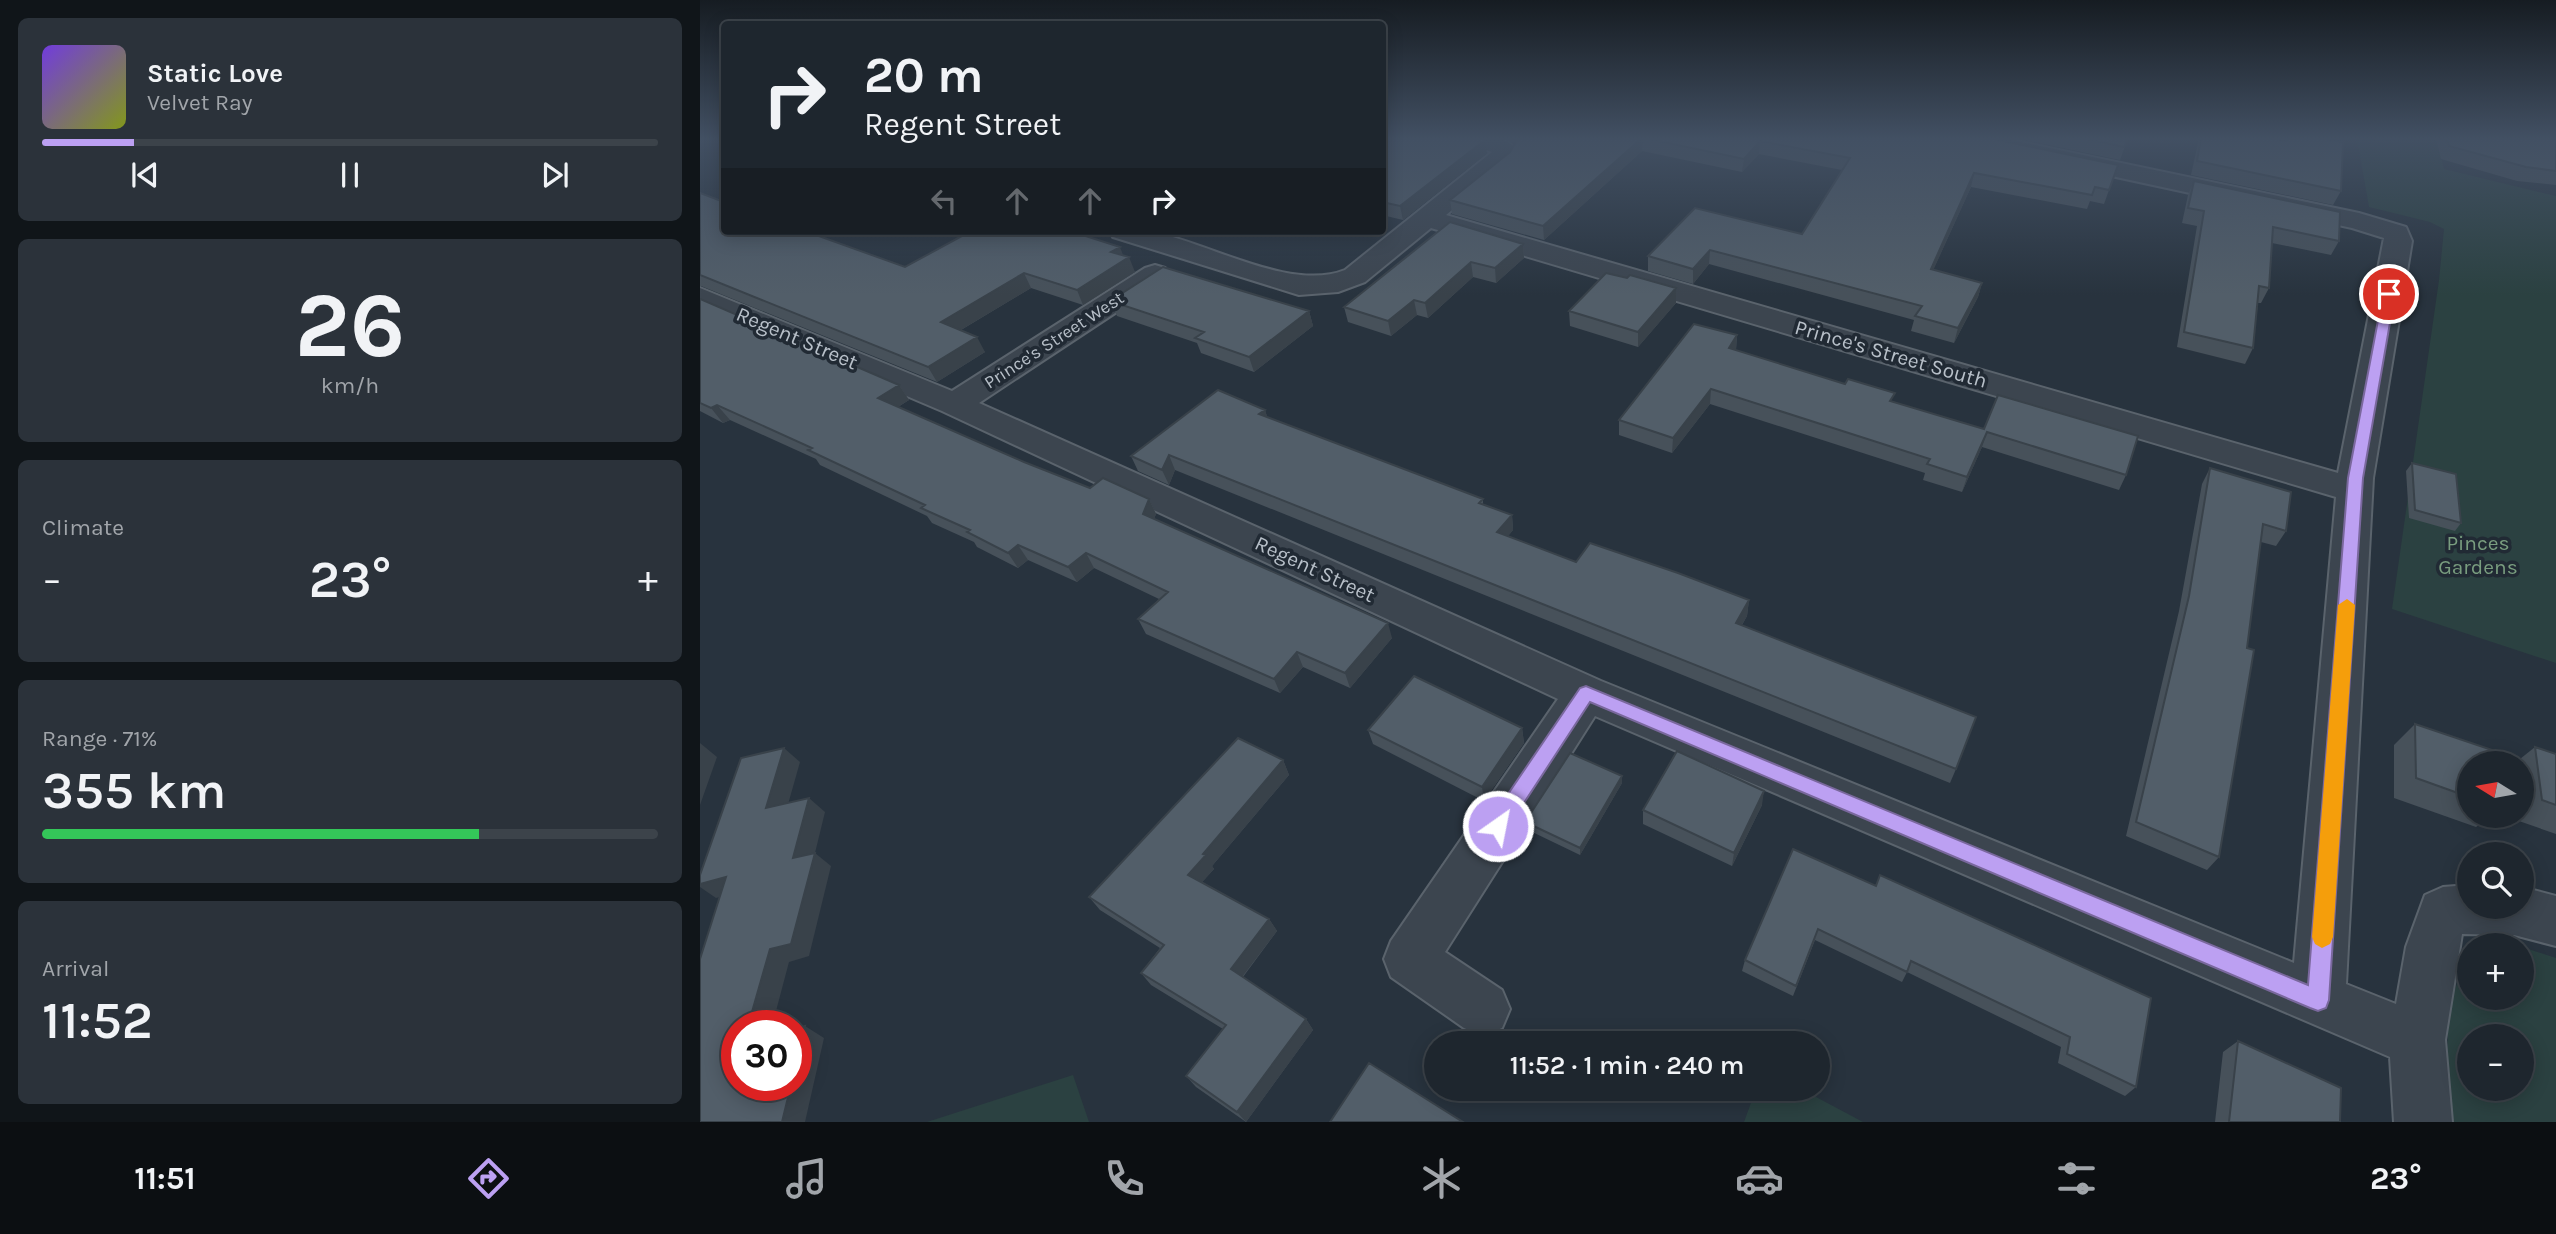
<!DOCTYPE html>
<html lang="en">
<head>
<meta charset="utf-8">
<style>
	body { margin:0; font-family:Karla,sans-serif; background:#2b323a; color:#f1f3f6; height:100vh; display:flex; flex-direction:column; font-size:26px; white-space:nowrap }
	* { box-sizing:border-box; margin:0 }
	p { font-size:23px; color:#a1a5aa }
	.icon { flex:none; width:38px; height:38px; fill:none; stroke:currentColor; stroke-width:2; stroke-linecap:round; stroke-linejoin:round }
	.map { position:relative; flex:1; overflow:hidden }
	.sheet { display:flex; flex-direction:column; gap:18px; padding:18px; background:#101519; width:700px }
	.sheet>* { flex:none }
	.banner { position:absolute; left:21px; top:21px; width:665px; height:214px; border-radius:7px; box-shadow:0 4px 18px #0003,0 0 0 2px #3c434a; background:#1e262e; color:#f1f3f6; overflow:hidden }
	.needle { width:46px; rotate:281deg }
	.tools { position:absolute; left:1757px; top:751px; display:grid; gap:14px }
	.tools a { display:grid; place-items:center; width:77px; height:77px; border-radius:50%; background:#1e262e; box-shadow:0 4px 18px #0003,0 0 0 2px #3c434a; font-size:35px }
	.speed { position:absolute; left:21px; top:1010px; display:flex; gap:14px; font-size:35px; font-weight:700; text-align:center }
	.speed>* { display:grid; place-content:center; width:91px; height:91px; border-radius:50%; background:#1e262e; box-shadow:0 4px 18px #0003,0 0 0 2px #3c434a; line-height:1 }
	.speed .limit { border:10px solid #d22; background:#fff; color:#111 }
	.pin { position:absolute; display:grid; place-items:center; width:60px; height:60px; color:#fff; margin:-30px; border:4px solid #fff; border-radius:50%; box-shadow:0 2px 7px #0007 }
	.me { position:absolute; width:77px; margin:-38px; rotate:33deg; stroke-linejoin:round; filter:drop-shadow(0 0 5px #0008) }
	.turn { display:flex; align-items:center; gap:24px; height:147px; padding:0 28px; font-size:32px }
	.turn .icon { width:91px; height:91px; stroke-width:2.5 }
	.turn b { display:block; font-size:49px; line-height:60px }
	.lanes { display:flex; align-items:center; height:66px; padding:0 28px; background:#0003; justify-content:center; gap:35px; direction:ltr }
	.lanes .off { opacity:.35 }
	.big { font-size:52px; font-weight:600; line-height:1.1 }
	.sheet .card { flex:1; display:flex; flex-direction:column; justify-content:center; gap:10px; min-width:0; padding:0 24px; border-radius:10px; background:#2b323a }
	.sheet .dial { align-items:center; gap:0 }
	.dial b { font-size:91px; line-height:1 }
	.song { display:flex; align-items:center; gap:21px }
	.cover { width:84px; height:84px; border-radius:10px; background:linear-gradient(135deg,hsl(260 70% 55%),hsl(70 70% 35%)) }
	.played { height:7px; border-radius:4px; background:linear-gradient(90deg,#bca0f2 15%,#3c434a 15%) }
	.keys { display:flex; justify-content:space-around; direction:ltr }
	.heat { display:flex; justify-content:space-between; align-items:center; font-size:38px; direction:ltr }
	.charge { height:10px; border-radius:5px; background:linear-gradient(90deg,#34c759 71%,#3c434a 0) }
	.trip { position:absolute; left:724px; top:1031px; width:406px; height:70px; border-radius:35px; background:#1e262e; box-shadow:0 4px 18px #0003,0 0 0 2px #3c434a; font-weight:600; line-height:70px; text-align:center }
	.tabs { display:flex; height:112px; justify-content:space-around; align-items:center; background:#0c0f12; color:#a1a5aa }
	.tabs .icon { width:49px; height:49px }
	.tabs .active { color:#bca0f2 }
	.tabs b { font-size:32px; color:#f1f3f6 }
	main { display:flex; flex:1; min-height:0 }
	.map>svg:first-child { display:block }
</style>
</head>
<body>
<main>
<section class="sheet">
<div class="card">
<div class="song"><i class="cover"></i><div><b>Static Love</b><p>Velvet Ray</p></div></div>
<div class="played"></div>
<div class="keys"><svg class="icon" aria-label="previous" viewBox="0 0 24 24"><path d="M18 5L8 12l10 7zM5 5v14"/></svg><svg class="icon" aria-label="pause" viewBox="0 0 24 24"><path d="M8 5v14M16 5v14"/></svg><svg class="icon" aria-label="next" viewBox="0 0 24 24"><path d="M6 5l10 7-10 7zM19 5v14"/></svg></div>
</div>
<div class="card dial"><b>26</b><p>km/h</p></div>
<div class="card"><p>Climate</p>
<div class="heat"><a>−</a><b class="big">23°</b><a>+</a></div>
</div>
<div class="card"><p>Range · 71%</p><b class="big">355 km</b><div class="charge"></div></div>
<div class="card"><p>Arrival</p><b class="big">11:52</b></div>
</section>
<div class="map">
<svg width="1856" height="1122" viewBox="0 0 1856 1122">
	<rect width="100%" height="100%" fill="#28333e"/>
	<!-- green -->
	<path fill="#2b4141" fill-rule="evenodd" d="M1657,138h79l8,31 112,27v467l-164,-54 47,-329 5,-51 -14,-7 -61,-15z
		M1822,947l34,11v164h-108l-3,-9 4,-108 20,-52v45h53zM1769,1036h53v52h-53z
		M373,1075l16,47h-162z
		M1056,1089h45l62,33h-119z"/>
	<g fill="none" stroke-linecap="round" stroke-linejoin="round">
		<!-- minor casing -->
		<g stroke="#5a636c" stroke-width="4">
			<path id="minor" d="M761,138c20,0 44,-5 56,13l-7,12 -64,52 892,258 46,-235 -32,-10 -384,-83 -8,-2 -4,-5h46l357,75 47,14 6,14 -39,237 -27,506 50,20 10,-57 19,-52 18,-8 26,-2v21h53v-19l34,9v50l-42,-11 -52,-1 -17,106 7,82h-58l-4,-65 -795,-341 -150,236 57,38 8,19 -8,19 -19,8 -19,-8 -73,-51 -7,-18 7,-18 167,-242 -616,-288 -242,-103v-20l252,103 193,-123 10,-3 10,3 4,6 -4,6 -186,123 622,278 693,282 42,-466 -905,-269 -66,54 -27,10 -39,3 -186,-58 -3,-6c13,0 29,-2 43,1 56,11 138,60 192,38l147,-118 -27,-9z"/>
		</g>
		<!-- minor -->
		<use href="#minor" fill="#3c454f" fill-rule="evenodd"/>
	</g>
	<!-- wall -->
	<path fill="#47515a" d="M682,138l105,15 -84,67 -21,-5z
		M803,138h486l129,27 -14,39 -14,-3 -3,8 -116,-22 -38,83 49,13 -4,14 -24,46 -43,-12 3,-11 -205,-56 -16,20 -45,-13v-15l154,-22 40,-64 -83,-16 -17,18 -100,-21 -98,89 -92,-26 -2,-14 60,-48 5,-8z
		M1315,138h113l-8,22z
		M1499,138h72l12,2v-2h36l22,53 -8,14 -142,-30z
		M1736,138h120v47l-39,-4 -76,-22z
		M1494,181l145,60 -8,14 -59,-12 -3,45 -8,15h-3l-5,45 -8,16 -68,-17 20,-121 -15,-3 6,-28z
		M0,193l205,74 219,-11 11,16 -52,33 -52,-17 -70,42 24,22 -48,30 -236,-96h-1z
		M557,231h18l-5,4z
		M596,231h25l-7,5z
		M823,244l1,14 -28,25 -23,-6 -45,41 -11,-3 -26,21 -43,-14 -4,-15z
		M927,278l49,25 -38,44 -68,-21 -1,-15z
		M0,299l199,86 10,15 -11,7 126,55 66,26 59,11 7,15 -2,5 238,119 -42,50 -47,-21 -23,26 -134,-59 -8,-15 21,-20 -65,-31 -17,14 -49,-22 -10,8 -41,-21 -3,-5 -42,-19 -5,-7 -107,-51 -4,-6 -86,-39 -7,3 -23,-12z
		M410,301l199,10 4,15 -59,46 -53,-19 -4,-10 -80,-27z
		M1037,335l-1,15 157,52 233,73 -7,15 -137,-43 -20,45 -39,-12 2,-7 -215,-69 -38,49 -53,-18v-15z
		M565,410l2,7 216,82v5l29,11 1,15 -5,6 68,26 173,38 -2,16 -5,9 214,144 -6,14 -775,-313 -6,15 -31,-14 -7,-15z
		M1712,463l49,60 -6,8 -46,-13 -3,-47z
		M1510,468l76,63 -10,15 -15,-4 -42,315 -12,13 -81,-34 53,-225 23,-127z
		M1715,724l54,39v53h22l-15,11 -82,-29v-53z
		M822,728l2,15 -40,58 -111,-57 -5,-14z
		M1835,747l21,7v80l-40,-14v-4h6v-53h-7z
		M583,760l6,15 -77,91 2,3 -12,13 67,37 8,12 -34,46 63,42 7,11 -67,92 -50,-35 -10,-11 37,-47 -72,-44 -10,-12 19,-25 -60,-38 -11,-13z
		M922,776v7l-42,72 -54,-26 -1,-7z
		M1062,805l-30,61 -89,-42v-14z
		M1176,886l260,201 -11,9 -67,-33 3,-16 -154,-75 -5,10 -87,-42 -22,56 -51,-25 3,-11z
		M1538,1041l102,81h-125l8,-70z"/>
	<!-- shaded-wall -->
	<path fill="#39424a" d="M943,138l-1,13 -98,89 -1,-14z
		M785,140l2,13 -84,67 -3,-14z
		M1060,141l-1,13 -17,18 2,-13z
		M1274,173l-3,14 -44,97 4,-15z
		M612,231h9l-7,5z
		M823,244l1,14 -28,25 -1,-15z
		M420,247l5,13 4,-3 6,15 -52,33 -6,-15 34,-38z
		M1010,250l-1,14 -16,20v-15z
		M771,262l2,15 -45,41 -3,-15z
		M324,273l7,15 -82,49 -8,-15z
		M1282,283l-4,14 -24,46 4,-15z
		M976,288v15l-38,44v-15z
		M714,300l3,15 -26,21 -3,-15z
		M609,311l4,15 -59,46 -5,-15z
		M1037,335l-1,15 -7,-2z
		M277,337l8,15 -48,30 -9,-15z
		M199,385l10,15 -21,13 -10,-15z
		M1011,389l-1,15 -38,49 1,-15z
		M17,405l13,15 -7,3 -12,-15z
		M565,410l5,15 -11,-11z
		M1287,432l-5,15 -20,45 5,-15z
		M469,455l6,15 -6,15 -7,-15z
		M449,499l7,15 -6,15 -7,-15z
		M812,515l1,15 -14,17 -2,-15z
		M318,545l10,15 -10,8 -10,-15z
		M386,553l8,15 -17,14 -9,-15z
		M1049,600l-2,16 -13,22 2,-15z
		M688,623l4,15 -42,50 -5,-15z
		M597,652l6,15 -23,26 -6,-14z
		M822,728l2,15 -40,58 -2,-14z
		M0,743l17,14 -17,48z
		M84,748l16,14 -17,60 -17,-14z
		M583,760l6,15 -77,91 2,3 -17,19 -9,-13 15,-21z
		M922,776v7l-42,72v-7z
		M1064,791l-2,14 -30,61 2,-13z
		M109,798l16,14 -10,41 16,13 -22,90 -20,6 -17,64h-24l22,-77 23,-91z
		M26,877l19,13 -29,8 -16,-11v-3z
		M569,919l8,12 -38,50 -8,-12z
		M606,1019l7,11 -67,92 -9,-10z
		M105,1026l19,12 -19,84h-23l9,-37h5v-22z"/>
	<!-- building -->
	<path fill="#525e69" stroke="#39424a" stroke-width="2" d="M682,138h98l5,2 -85,66 -18,-4z
		M818,138h124l-99,88 -93,-26 60,-48z
		M944,138h345l129,27 -9,25 -14,-3 -3,8 -118,-22 -43,96 51,14 -24,45 -43,-12 7,-10 -212,-56 -17,19 -45,-13 47,-48 107,26 48,-76 -90,-17 -16,18z
		M1383,138h45l-4,9z
		M1501,138h70l15,3v-3h33l24,4 -2,49 -144,-30z
		M1747,138h109v33l-30,-4 -77,-21z
		M1494,181l146,31 -1,29 -66,-14 -4,61 -10,-2 -6,62 -69,-16 20,-121 -16,-3z
		M0,193l24,9v29h81l100,36 66,-36h99l50,16 -9,5 18,5 -52,33 -53,-17 -83,49 36,15 -49,30 -228,-92z
		M750,222l73,22 -28,24 -24,-6 -46,41 -11,-3 -26,21 -44,-14z
		M463,267l146,44 -60,46 -54,-19 9,-6 -94,-31z
		M906,273l21,5 3,-3 46,13 -38,44 -69,-21z
		M0,299l199,86 -21,13 146,64 66,26 13,-10 46,21 -6,15 245,109 -43,50 -48,-21 -23,27 -136,-60 30,-27 -82,-39 -18,14 -50,-22 -10,8 -41,-21 3,-2 -49,-22 4,-3 -117,-55 4,-2 -95,-43 -6,3 -11,-5z
		M994,324l43,11 -8,13 116,36 3,-5 47,14 -5,8 94,28 14,-34 140,41 -12,39 -139,-43 -20,45 -40,-13 3,-5 -219,-70 -38,49 -54,-18z
		M518,390l47,20 -6,4 224,85 -4,4 33,12 -15,17 79,30 14,-19 88,30 71,27 -13,23 240,94 -20,52 -787,-314 -7,15 -31,-14z
		M1712,463l44,11 5,49 -46,-13z
		M1510,468l81,24 -5,39 -23,-7 -16,124 7,2 -35,207 -83,-35 53,-226z
		M714,676l108,52 -40,59 -114,-57z
		M1715,724l80,27 2,12h-28v34l-53,-19z
		M538,738l45,22 -80,94 3,1 -18,20 81,44 -38,50 75,50 -69,93 -51,-36 40,-51 -85,-52 23,-28 -75,-48z
		M1835,747l21,7v51l-14,-5z
		M84,748l-18,60 43,-10 -16,60 22,-5 -24,91 -21,5 -22,77h-11v59h54l-9,37h-82v-163l26,-82 -26,7v-9l41,-117z
		M977,751l87,40 -30,62 -91,-43z
		M870,753l52,23 -42,72 -55,-26z
		M1093,849l83,37 4,-11 271,123 -15,89 -69,-33 3,-17 -159,-76 -4,11 -89,-43 -22,57 -51,-26z
		M105,1026l-9,37v-34z
		M1538,1041l103,47 -1,34h-111z
		M669,1063l94,59h-133z"/>
	<!-- sky -->
	<linearGradient id="sky" x2="0" y2="1"><stop stop-color="#161c22"/><stop offset="0.47" stop-color="#425063"/><stop offset="1" stop-color="#425063" stop-opacity="0"/></linearGradient>
	<rect width="1856" height="295" fill="url(#sky)"/>
	<!-- route -->
	<path fill="#bca0f2" stroke="#7a689d" stroke-width="2" d="M1689,290l6,4 -32,184 -34,522 -3,8 -8,3 -8,-3 -720,-306 -85,130 -7,3 -7,-3 -3,-6 3,-7 89,-131 6,-2 722,299 40,-507 35,-184z"/>
	<!-- slow -->
	<path fill="#f59e0b" d="M1647,599l8,6 -22,332 -3,7 -8,4 -7,-4 -3,-7 26,-332z"/>
	<g text-anchor="middle" dominant-baseline="central" stroke-width="7" stroke-linejoin="round" paint-order="stroke">
		<!-- far-street labels -->
		<g font-size="18" fill="#b8c0c9" stroke="#212a34">
			<text transform="translate(354 340) rotate(-33)">Prince's Street West</text>
		</g>
		<!-- street labels -->
		<g font-size="21" fill="#b8c0c9" stroke="#212a34">
			<text transform="translate(97 338) rotate(23)">Regent Street</text>
			<text transform="translate(1191 354) rotate(16)">Prince's Street South</text>
			<text transform="translate(615 569) rotate(25)">Regent Street</text>
		</g>
		<!-- park labels -->
		<g font-size="21" fill="#799d7f" stroke="#212a34">
			<text x="1778" y="543">Pinces<tspan x="1778" dy="24">Gardens</tspan></text>
		</g>
	</g>
</svg>
<div class="tools">
<a><svg class="needle" viewBox="-14 -14 28 28"><path d="M0-13l5 13h-10z" fill="#e53935"/><path d="M0 13l5-13h-10z" fill="#a1a5aa"/></svg></a>
<a><svg class="icon" aria-label="search" viewBox="0 0 24 24"><circle cx="10" cy="10" r="6"/><path d="M15 15l6 6"/></svg></a>
<a>+</a>
<a>−</a>
</div>
<div class="speed"><div class="limit">30</div></div>
<div class="pin" style="left:1689px;top:294px;background:#d93025"><svg class="icon" aria-label="arrive" viewBox="0 0 24 24"><path d="M6 21V4h12l-3 4 3 4H6"/></svg></div>
<svg class="me" style="left:798px;top:826px" viewBox="-20 -20 40 40"><circle r="17" fill="#bca0f2" stroke="#fff" stroke-width="3"/><path d="M0-11L8 9 0 5-8 9z" fill="#fff"/></svg>
<div class="trip">11:52 · 1 min · 240 m</div>
<div class="banner">
<div class="turn"><svg class="icon" aria-label="right" viewBox="0 0 24 24"><path d="M7 20v-9h11M14 6l5 5-5 5"/></svg><div><b>20 m</b>Regent Street</div></div>
<div class="lanes"><svg class="icon off" aria-label="left" viewBox="0 0 24 24"><path d="M17 20v-9H6M10 6l-5 5 5 5"/></svg><svg class="icon off" aria-label="ahead" viewBox="0 0 24 24"><path d="M12 20V5M6 11l6-6 6 6"/></svg><svg class="icon off" aria-label="ahead" viewBox="0 0 24 24"><path d="M12 20V5M6 11l6-6 6 6"/></svg><svg class="icon" aria-label="right" viewBox="0 0 24 24"><path d="M7 20v-9h11M14 6l5 5-5 5"/></svg></div>
</div>
</div>
</main>
<nav class="tabs">
<b>11:51</b>
<svg class="icon active" aria-label="directions" viewBox="0 0 24 24"><path d="M12 3l9 9-9 9-9-9zM9 14v-3h6M13 9l2 2-2 2"/></svg>
<svg class="icon" aria-label="music" viewBox="0 0 24 24"><path d="M9 18V5l10-2v13"/><circle cx="6" cy="18" r="3"/><circle cx="16" cy="16" r="3"/></svg>
<svg class="icon" aria-label="phone" viewBox="0 0 24 24"><path d="M5 4h4l2 5-3 2q2 4 5 5l2-3 5 2v4C11 20 4 13 5 4z"/></svg>
<svg class="icon" aria-label="climate" viewBox="0 0 24 24"><path d="M12 3v18M4 7l16 10M4 17L20 7"/></svg>
<svg class="icon" aria-label="car" viewBox="0 0 24 24"><path d="M5 17H2v-5l4-1 3-4h7l3 4 3 1v5h-3M9 17h6M6 11h13"/><circle cx="7" cy="17" r="2"/><circle cx="17" cy="17" r="2"/></svg>
<svg class="icon" aria-label="filters" viewBox="0 0 24 24"><path d="M4 7h16M4 17h16"/><circle cx="9" cy="7" r="2"/><circle cx="15" cy="17" r="2"/></svg>
<b>23°</b>
</nav>
</body>
</html>
